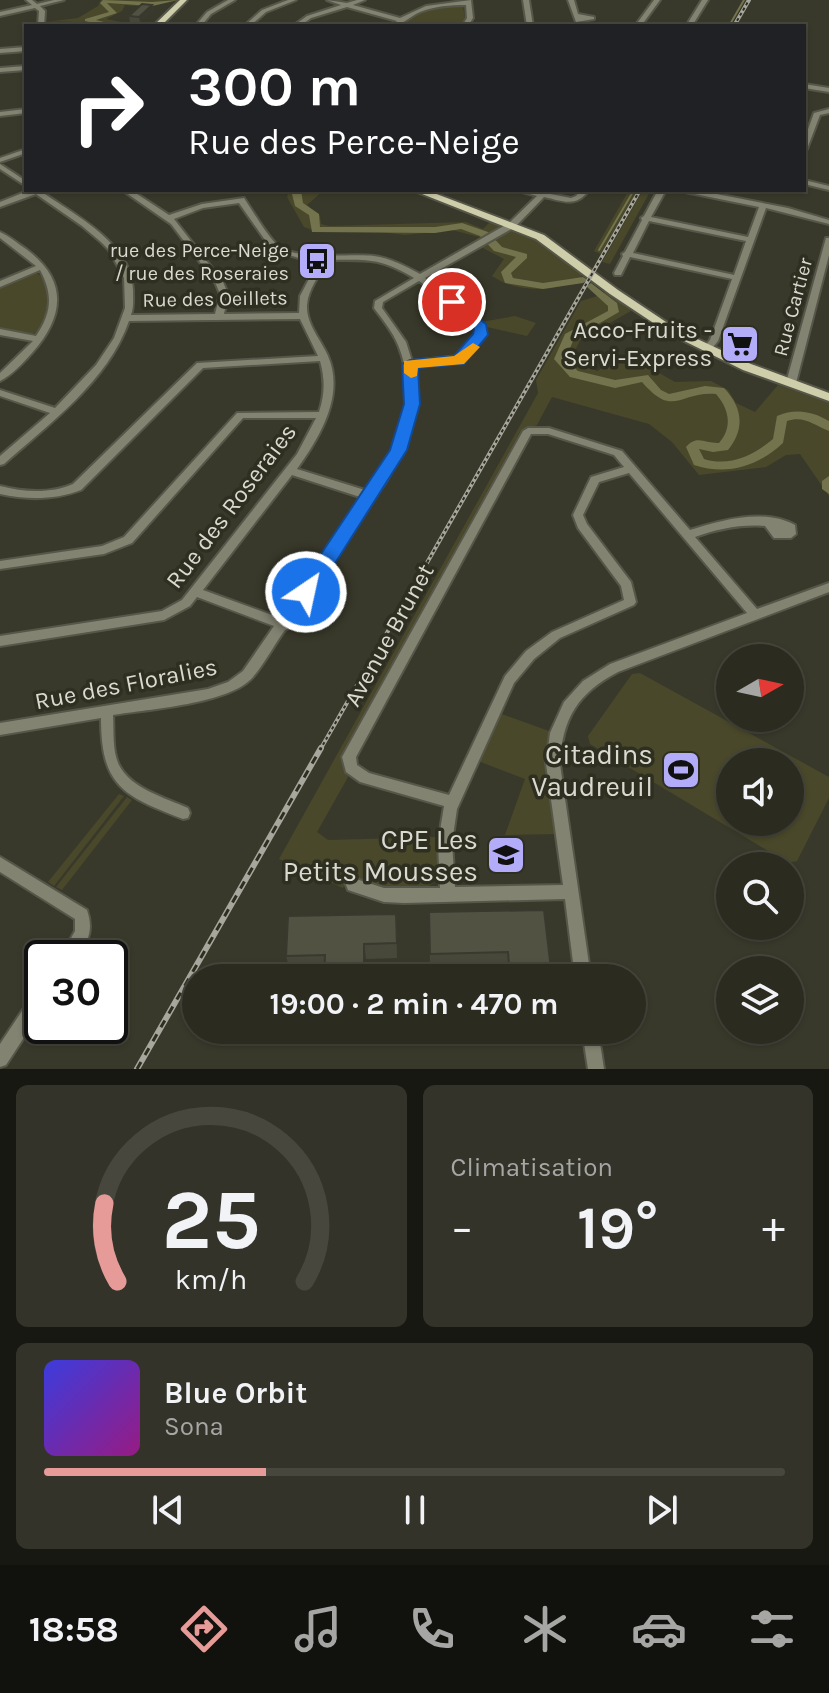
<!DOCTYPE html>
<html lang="fr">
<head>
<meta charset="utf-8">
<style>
	body { margin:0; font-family:Karla,sans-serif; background:#333329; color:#f1f3f6; height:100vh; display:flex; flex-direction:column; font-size:30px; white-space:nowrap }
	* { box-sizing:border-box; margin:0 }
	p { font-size:26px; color:#a6a7a5 }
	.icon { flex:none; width:44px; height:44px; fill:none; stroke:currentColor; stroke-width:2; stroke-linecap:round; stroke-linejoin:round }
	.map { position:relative; height:1069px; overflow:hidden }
	.drawer { display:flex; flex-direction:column; gap:16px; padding:16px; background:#181812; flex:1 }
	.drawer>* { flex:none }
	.banner { position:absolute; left:24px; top:24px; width:782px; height:168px; border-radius:0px; box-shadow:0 2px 6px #0004,0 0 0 2px #47473e; background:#202124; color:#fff; overflow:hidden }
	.needle { width:52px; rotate:81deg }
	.fabs { position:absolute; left:716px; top:644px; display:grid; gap:16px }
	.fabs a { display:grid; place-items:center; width:88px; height:88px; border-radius:50%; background:#2b2b20; box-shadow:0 2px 6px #0004,0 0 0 2px #47473e; font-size:40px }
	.speed { position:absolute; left:24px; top:940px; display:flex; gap:16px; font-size:40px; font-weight:700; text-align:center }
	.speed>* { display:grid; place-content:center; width:104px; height:104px; border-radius:50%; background:#2b2b20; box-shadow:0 2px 6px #0004,0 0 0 2px #47473e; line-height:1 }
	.speed .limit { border:4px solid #111; border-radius:12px; background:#fff; color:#111 }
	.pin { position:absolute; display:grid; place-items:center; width:68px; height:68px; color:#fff; margin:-34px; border:4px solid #fff; border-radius:50%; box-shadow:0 2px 8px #0007 }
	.me { position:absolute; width:88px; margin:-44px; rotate:34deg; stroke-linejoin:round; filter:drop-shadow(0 0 6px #0008) }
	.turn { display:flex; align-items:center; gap:28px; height:168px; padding:0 32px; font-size:36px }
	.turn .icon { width:104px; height:104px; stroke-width:2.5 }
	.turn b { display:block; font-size:56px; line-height:68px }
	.big { font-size:60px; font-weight:700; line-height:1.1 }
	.drawer .widget { flex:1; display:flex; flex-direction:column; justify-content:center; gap:12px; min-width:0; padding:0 28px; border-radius:12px; background:#333329 }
	.drawer .dial { align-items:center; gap:0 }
	.dial svg { height:208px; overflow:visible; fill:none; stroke:#47473e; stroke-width:7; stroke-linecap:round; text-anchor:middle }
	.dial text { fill:#f1f3f6; stroke:none }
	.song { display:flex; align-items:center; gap:24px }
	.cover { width:96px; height:96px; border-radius:12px; background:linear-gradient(135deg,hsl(240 70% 55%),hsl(310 70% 35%)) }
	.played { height:8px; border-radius:4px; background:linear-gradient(90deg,#e69b98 30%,#47473e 30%) }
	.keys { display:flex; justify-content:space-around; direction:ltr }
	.heat { display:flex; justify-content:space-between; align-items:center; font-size:44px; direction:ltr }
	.drawer .tiles { flex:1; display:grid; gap:16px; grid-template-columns:1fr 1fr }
	.widget:last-child { grid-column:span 2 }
	.trip { position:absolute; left:182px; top:964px; width:464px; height:80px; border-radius:40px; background:#2b2b20; box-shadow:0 2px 6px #0004,0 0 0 2px #47473e; font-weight:700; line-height:80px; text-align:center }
	.tab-bar { display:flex; height:128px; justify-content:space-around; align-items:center; background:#11110d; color:#a6a7a5 }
	.tab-bar .icon { width:56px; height:56px }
	.tab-bar .selected { color:#e69b98 }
	.tab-bar b { font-size:36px; color:#f1f3f6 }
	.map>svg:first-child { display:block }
</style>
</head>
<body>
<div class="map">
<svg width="829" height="1069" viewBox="0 0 829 1069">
	<rect width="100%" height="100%" fill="#39392b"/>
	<!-- green -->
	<path fill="#49482a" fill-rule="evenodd" d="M101,0h78l-30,7 -24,-2 -3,6 -16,8 35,7c-35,0 -64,-6 -97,-4l34,-4 20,-12z
		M453,4l10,2 2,13 -5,7h-63l23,-14z
		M289,190h35l-17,15 13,11 1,8 8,2 137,-4 17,7 7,-7 40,15 50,34 2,6c-25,16 -65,16 -90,-1l12,-17 -23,-12 10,-7 -39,-10 -47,5 -32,-4 -55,1 -14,-5 -17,-30z
		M629,190h9l-37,64 -7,-3z
		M643,190h8l-41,74 -8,-2z
		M37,273c19,14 11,41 2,59l-16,3 -23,-6v-42z
		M605,290l26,21 -51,29 -5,11 8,13 14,7 29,-17 49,28 36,-1 17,9 8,13 19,9 23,-27 51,18v93l-29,-42 -14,1 -20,12 -67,8 -27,-33 -23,-18 -97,-27 -15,28 -17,7 -176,318 -2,11 6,16 -31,55 11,8 110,-3 -1,43c-15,18 -67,4 -87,-3l-7,11 -64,-29 259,-466 -2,-13 45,-79 23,-7z
		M515,316l21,7 -9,13 -40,-9 -6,-5z
		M640,673l189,104v21l-32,63 -9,2 -198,-119 -2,-8 44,-62zM730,762h60v60h-60z
		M499,713l50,18 -3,26 10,77 -51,1 20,-56 -47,-18z
		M119,794l5,2 -70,90 -6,-4z
		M127,797l5,3 -70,90 -6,-3z"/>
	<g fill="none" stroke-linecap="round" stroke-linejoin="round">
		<!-- stream -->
		<path stroke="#73734d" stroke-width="2" d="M729,26l15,-26
			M599,250l35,-60"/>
		<!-- river -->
		<path fill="#73734d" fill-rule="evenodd" d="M103,0l49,2 26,-2 -26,6 -45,-3 10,10 -21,7 24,6h-14l-21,-5v-2l24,-7 -9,-9z
			M291,190h10l2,13 16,11 1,13h115l27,-4 26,9 14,15 25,7v4l-16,15 2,5 30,5 40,-6 5,3 -5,3 -40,6 -38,-6 -4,-11 15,-15 -22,-6 -14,-15 -19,-7 -26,4 -123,-1 -3,-17 -14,-9z
			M591,283l26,20 2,9 -45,26 -8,21 12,12 37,9 33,-5 13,15 8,4 36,-8 19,2c19,20 21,41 4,62l-15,2 -14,-3 5,10c26,8 50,-4 69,-20l4,-23c18,-8 35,-5 52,5v10c-15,-6 -25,-16 -42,-10l-4,22c-25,23 -55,33 -89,22l-8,-18c11,-13 20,-3 33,-4 14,-16 10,-34 -3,-49 -37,-3 -42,25 -74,-12l-27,6 -45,-11 -16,-18 11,-25 43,-23v-5l-22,-20z
			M829,476v18l-7,-5v-8z"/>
		<!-- minor casing -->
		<g stroke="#565649" stroke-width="4">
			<path id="minor" d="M26,0h6l5,4 17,-4h10l-24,6 5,5 -1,15h-6l1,-15 -4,-3 -35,8v-4l32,-7z
				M228,0h7l-24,14 -10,12h-6l12,-14z
				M288,0h8l-30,12 -16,14h-6l18,-16z
				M327,0l20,3 10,-3h8l-12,5 47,13 26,-12 45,-6 2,18 -5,8h-6l5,-8 -1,-13c-16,0 -31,1 -46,7 -10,4 -18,14 -29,14l6,-5 -50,-14 -36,11 -11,8h-7l14,-10 34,-11z
				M523,0h6l4,26h-6z
				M568,0h6l4,14 16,3v2l-18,3z
				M654,0h6l-19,26h-6z
				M702,0h6l-16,26h-6z
				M26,47v4l-26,2v-4z
				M26,66v4l-26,2v-4z
				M804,84l25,4v4l-25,-4z
				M26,109v4l-26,3v-4z
				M829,109v4l-9,2 -13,34 -3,2v-11l10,-27z
				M26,149v4l-26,9v-4z
				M0,164l26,17v5l-26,-17z
				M804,180l25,6v4l-25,-6z
				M30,190h15l-3,2c34,24 89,51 91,98 0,9 1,17 -2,25l84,-1 5,-20 -5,-12 -44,-58 -49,-34h9l38,25 33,-11 42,-6c10,15 20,33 32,46 18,18 73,9 98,12 16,2 31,10 46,18l89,-51 28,-27 -22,-6h15l41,8 5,-2 5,-6h8c-13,18 -26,11 -45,7l-29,30 -90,51 24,17 35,30 1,10 -20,26 -51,5 3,38 -8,33 -22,43 -97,142 1,3 -2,3 -4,2c-11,15 -20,33 -32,47 -23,27 -104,32 -140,38 1,16 -1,36 6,50 12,24 47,33 69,43l2,5 -2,5 -5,1c-60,-23 -82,-33 -82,-101l-101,17v-12l208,-34 20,-7 15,-11 31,-45 -77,-29 -7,9 -26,14 -164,26v-10l162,-25 20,-11 115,-146 19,-36h-73l-111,125 -28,11 -104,15v-8l102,-15 22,-9 113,-124 82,-1c6,-18 6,-33 1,-51l-117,7 -122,122c-26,10 -54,10 -81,4v-8c24,6 50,8 73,-2l124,-121 121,-7 -18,-37 -171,2c-21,60 -79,102 -125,143l-4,1v-9l50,-43 -50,-17v-6l55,18 41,-43 18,-27 11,-30 -1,-30 -15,-28 -8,-8 -19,-16 -46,-32 -36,13v-5zM239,203l33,47 27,8 20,2 -19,36 -1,17 -75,1 4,-20 -5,-12 -49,-63 29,-11zM327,260c39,0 52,-3 87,18l-39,23 -1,7c8,11 19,24 24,37 22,53 0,102 -30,146l-71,-22c23,-32 48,-74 31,-113 -7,-16 -22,-32 -21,-51 1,-16 13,-30 20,-45zM419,281l24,17 34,30v7l-18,21 -47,5 -6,-19 -24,-34 1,-6zM292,475l71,23 -83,120 -77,-28z
				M658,190h8l-15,27 97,20 11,-30 -74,-15 -4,-2h15l92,18 41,12v4l-63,-16 -48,133 -8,10 -3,1 -5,-3 8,-9 22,-61 -102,-22 -9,18h-6l-1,-2 9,-17 -1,-2 3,-2 17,-32 -1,-2 3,-2zM649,221l97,20 -12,34 -101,-22z
				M0,232c9,4 17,11 26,17 42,31 39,67 6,104 -9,10 -20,22 -32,28v-8l33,-32 -33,-6v-6l36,7c16,-23 17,-42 4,-66l-40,17v-6l36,-15 -36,-28z
				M826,238h3v17l-33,128 -5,3 -5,-3z
				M528,428h21l73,23 68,79c31,-10 74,-22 105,-5l1,9 -5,4h-17l-9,-12c-25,-2 -47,3 -70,11l62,72 72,-26v9l-211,80c-40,21 -56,46 -58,92l31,214h-16l-10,-79 -161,4 -20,-1 -36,-12 -2,-5 2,-5 5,-2 31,10h56l-2,-45 6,-37 -84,-24 -14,-10 -4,-15 181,-326zM531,434h17l66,21 10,12 -33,10 -18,38 5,13 43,58 3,14 -72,32 -26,19 -21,25 -56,119 -80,-22 -12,-8 -1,-8zM629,473l118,140 -137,51 -27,17 -19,21 -14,31 -4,31 17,121 -108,2 -3,-44 5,-34 57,-126 20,-24 26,-21 74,-33 2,-3 -5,-20 -44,-58 -4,-9 16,-33z
				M0,857l87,53c7,21 1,30 -10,48h-17l15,-27v-12l-75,-47z
				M42,988v22l-36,55 -6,2v-23l36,-54z
				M582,1030h16l6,39h-16z"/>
		</g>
		<!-- major casing -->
		<g stroke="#565649" stroke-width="4">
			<path id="major" d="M180,0h7l-26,26h-8z
				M412,190h14l118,45 74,55 60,40 73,34 78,29v8l-86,-31 -73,-36 -60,-40 -74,-55z"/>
		</g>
		<!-- minor -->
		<use href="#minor" fill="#838372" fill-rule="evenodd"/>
		<!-- major -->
		<use href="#major" fill="#ceceab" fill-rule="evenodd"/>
		<!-- rail-far1 casing -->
		<g stroke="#a7a79d" stroke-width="4">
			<path id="rail-far1" d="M734,26l15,-26
				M320,750l320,-560"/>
		</g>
		<!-- rail casing -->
		<g stroke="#a7a79d" stroke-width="6">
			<path id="rail" d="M137,1069l184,-321"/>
		</g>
		<!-- rail-far1 -->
		<use href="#rail-far1" stroke="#2f2f21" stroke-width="2" stroke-dasharray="3" stroke-linecap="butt"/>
		<!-- rail -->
		<use href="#rail" stroke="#2f2f21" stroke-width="3" stroke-dasharray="8" stroke-linecap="butt"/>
	</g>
	<!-- wall -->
	<path fill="#47473a" d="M152,5l1,5 -13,12h-10l-1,-6z
		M544,910l8,68h-46l-1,-11 -75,2 -1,-57z
		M396,914l1,44 -31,1v19h-42l1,-8 -35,1 -4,-15z
		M323,1030h43l-1,10 -39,1z
		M511,1030h46l-4,11 -41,1z"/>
	<!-- shaded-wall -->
	<path fill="#39392f" d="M152,5l1,5 -13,12 -1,-5z
		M364,944l2,15v19h-2z"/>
	<!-- building -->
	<path fill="#525243" stroke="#39392f" stroke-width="2" d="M142,4l10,1 -13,12 -10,-1z
		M544,910l8,68h-42l-2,-26 -78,2 -1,-42z
		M396,914l1,29 -33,1v34h-40l1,-23 -39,1 2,-40z"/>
	<!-- route -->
	<path fill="#1a73e8" stroke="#114b97" stroke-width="2" d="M452,298l34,26 2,11 -24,29 -46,4 2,36 -13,46 -94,148h-14l-2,-6 2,-5 91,-137 14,-46 -2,-40 8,-4 44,-4 19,-22 1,-5 -29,-27z"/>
	<!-- slow -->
	<path fill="#f59e0b" d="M473,343l7,4 -16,17 -46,4 -1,8 -6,2 -7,-5v-12l50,-5z"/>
	<!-- icons -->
	<defs>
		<g id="bus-square" transform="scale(2)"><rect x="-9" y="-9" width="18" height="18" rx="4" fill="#b3adf9" stroke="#2f2f21"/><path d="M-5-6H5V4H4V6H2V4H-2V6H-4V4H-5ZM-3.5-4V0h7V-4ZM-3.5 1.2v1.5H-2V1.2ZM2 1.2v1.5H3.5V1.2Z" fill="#111"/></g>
		<g id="supermarket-square" transform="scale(2)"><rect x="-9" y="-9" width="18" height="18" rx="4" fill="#b3adf9" stroke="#2f2f21"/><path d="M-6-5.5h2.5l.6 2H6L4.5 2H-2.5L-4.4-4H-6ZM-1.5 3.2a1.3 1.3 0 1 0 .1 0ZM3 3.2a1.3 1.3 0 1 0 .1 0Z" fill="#111"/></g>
		<g id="stadium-square" transform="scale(2)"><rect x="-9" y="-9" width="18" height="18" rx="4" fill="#b3adf9" stroke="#2f2f21"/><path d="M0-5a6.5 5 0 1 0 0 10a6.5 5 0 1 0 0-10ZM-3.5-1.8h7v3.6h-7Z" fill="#111"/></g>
		<g id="school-square" transform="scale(2)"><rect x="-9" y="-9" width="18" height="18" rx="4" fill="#b3adf9" stroke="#2f2f21"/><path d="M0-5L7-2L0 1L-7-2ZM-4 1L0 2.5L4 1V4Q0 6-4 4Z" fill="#111"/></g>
	</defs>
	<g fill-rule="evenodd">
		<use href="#bus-square" x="317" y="261"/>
		<use href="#supermarket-square" x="740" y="344"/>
		<use href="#stadium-square" x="681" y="770"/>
		<use href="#school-square" x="506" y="855"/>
	</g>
	<g text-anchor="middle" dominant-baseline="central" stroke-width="7" stroke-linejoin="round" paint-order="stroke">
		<!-- far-poi labels -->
		<g font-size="20" fill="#dadad1" stroke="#2f2f21" text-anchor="end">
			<text x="289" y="250">rue des Perce-Neige<tspan x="289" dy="23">/ rue des Roseraies</tspan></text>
		</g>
		<!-- far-street labels -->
		<g font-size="20" fill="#dadad1" stroke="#2f2f21">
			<text transform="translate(215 299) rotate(-1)">Rue des Oeillets</text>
			<text transform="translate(793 307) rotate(-75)">Rue Cartier</text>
		</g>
		<!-- poi labels -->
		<g font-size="24" fill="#dadad1" stroke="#2f2f21" text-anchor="end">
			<text x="712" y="330">Acco-Fruits -<tspan x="712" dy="28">Servi-Express</tspan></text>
		</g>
		<!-- street labels -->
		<g font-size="24" fill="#dadad1" stroke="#2f2f21">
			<text transform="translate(231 506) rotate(-53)">Rue des Roseraies</text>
			<text transform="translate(389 635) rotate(-61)">Avenue Brunet</text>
			<text transform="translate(126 684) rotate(-11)">Rue des Floralies</text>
		</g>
		<!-- near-poi labels -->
		<g font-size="28" fill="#dadad1" stroke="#2f2f21" text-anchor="end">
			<text x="653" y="754">Citadins<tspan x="653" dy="32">Vaudreuil</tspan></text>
			<text x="478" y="839">CPE Les<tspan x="478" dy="32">Petits Mousses</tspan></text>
		</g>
	</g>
</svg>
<div class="fabs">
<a><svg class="needle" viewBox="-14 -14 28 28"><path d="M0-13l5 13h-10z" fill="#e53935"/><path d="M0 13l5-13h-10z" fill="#a6a7a5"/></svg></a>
<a><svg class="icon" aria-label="sound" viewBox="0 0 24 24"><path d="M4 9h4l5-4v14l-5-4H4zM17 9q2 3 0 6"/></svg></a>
<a><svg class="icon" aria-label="search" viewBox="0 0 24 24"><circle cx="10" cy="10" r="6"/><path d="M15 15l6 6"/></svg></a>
<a><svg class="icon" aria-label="layers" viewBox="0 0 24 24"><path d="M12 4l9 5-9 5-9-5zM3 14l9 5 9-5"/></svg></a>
</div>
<div class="speed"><div class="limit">30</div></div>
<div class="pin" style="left:452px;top:302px;background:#d93025"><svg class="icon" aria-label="arrive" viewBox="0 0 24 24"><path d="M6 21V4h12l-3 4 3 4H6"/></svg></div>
<svg class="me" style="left:306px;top:592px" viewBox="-20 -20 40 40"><circle r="17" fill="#1a73e8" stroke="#fff" stroke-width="3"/><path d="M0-11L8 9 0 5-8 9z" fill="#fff"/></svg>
<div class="trip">19:00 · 2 min · 470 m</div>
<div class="banner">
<div class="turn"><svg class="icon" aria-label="right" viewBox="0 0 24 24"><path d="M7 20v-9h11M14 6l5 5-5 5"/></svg><div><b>300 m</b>Rue des Perce-Neige</div></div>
</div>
</div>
<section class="drawer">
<div class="tiles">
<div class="widget dial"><svg viewBox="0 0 100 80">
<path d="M14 69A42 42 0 1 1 86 69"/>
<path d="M14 69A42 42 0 0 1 9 39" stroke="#e69b98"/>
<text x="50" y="56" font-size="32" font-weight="700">25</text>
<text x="50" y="72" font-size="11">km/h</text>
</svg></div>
<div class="widget"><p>Climatisation</p>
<div class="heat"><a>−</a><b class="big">19°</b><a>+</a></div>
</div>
<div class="widget">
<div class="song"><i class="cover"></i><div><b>Blue Orbit</b><p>Sona</p></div></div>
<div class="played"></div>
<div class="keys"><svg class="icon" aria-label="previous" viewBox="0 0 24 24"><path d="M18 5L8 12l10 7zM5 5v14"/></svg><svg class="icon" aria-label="pause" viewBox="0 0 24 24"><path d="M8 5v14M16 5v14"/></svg><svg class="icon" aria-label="next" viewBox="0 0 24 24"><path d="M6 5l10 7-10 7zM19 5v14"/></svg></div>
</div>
</div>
</section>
<nav class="tab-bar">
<b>18:58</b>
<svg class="icon selected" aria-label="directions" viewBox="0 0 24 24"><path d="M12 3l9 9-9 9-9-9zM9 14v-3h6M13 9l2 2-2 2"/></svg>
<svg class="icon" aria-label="music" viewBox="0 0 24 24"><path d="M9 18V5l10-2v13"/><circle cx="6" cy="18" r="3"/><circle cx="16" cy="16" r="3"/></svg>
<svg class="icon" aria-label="phone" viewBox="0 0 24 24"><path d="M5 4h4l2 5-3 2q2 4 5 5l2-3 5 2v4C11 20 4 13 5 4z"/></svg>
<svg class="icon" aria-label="climate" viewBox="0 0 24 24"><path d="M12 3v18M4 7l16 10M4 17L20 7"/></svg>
<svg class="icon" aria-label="car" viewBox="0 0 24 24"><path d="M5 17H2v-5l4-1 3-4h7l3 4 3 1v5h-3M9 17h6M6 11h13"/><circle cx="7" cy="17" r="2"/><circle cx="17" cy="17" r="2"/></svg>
<svg class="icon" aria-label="filters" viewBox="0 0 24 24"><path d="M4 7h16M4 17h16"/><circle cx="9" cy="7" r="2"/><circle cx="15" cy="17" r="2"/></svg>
</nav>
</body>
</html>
